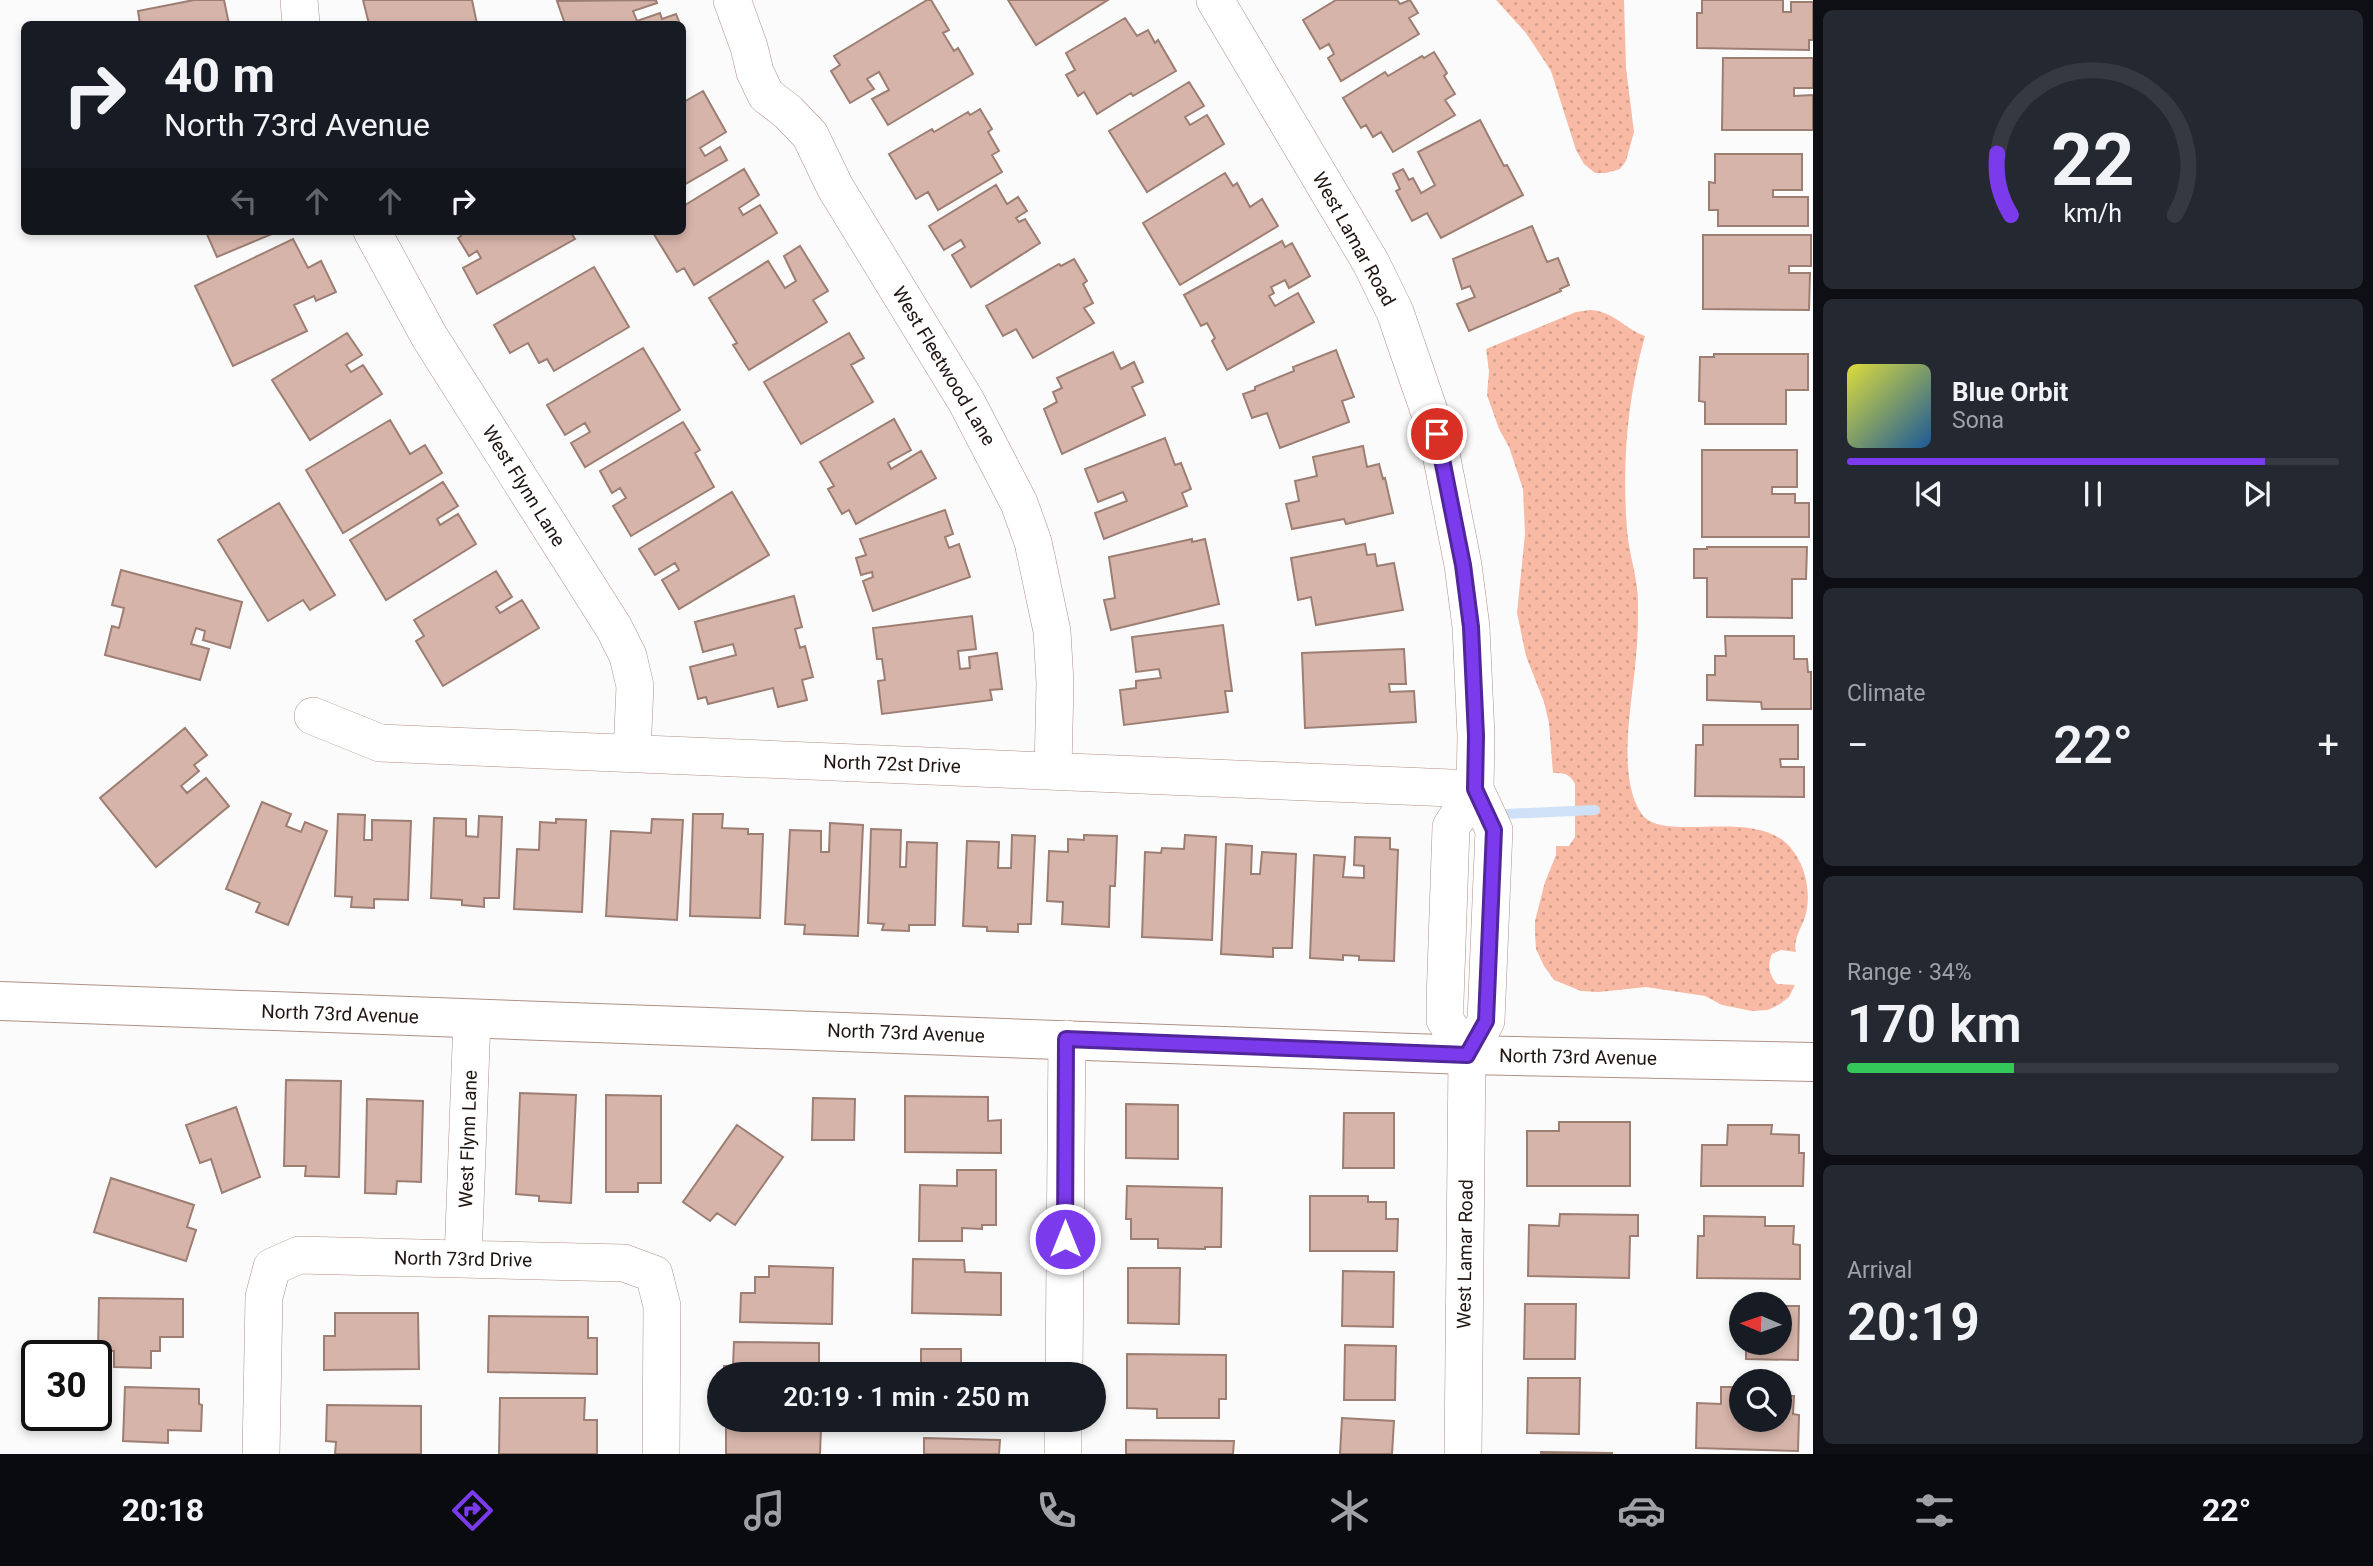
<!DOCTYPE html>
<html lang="en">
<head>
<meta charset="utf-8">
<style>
	body { margin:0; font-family:Roboto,sans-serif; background:#242831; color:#f1f3f6; height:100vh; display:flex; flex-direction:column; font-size:26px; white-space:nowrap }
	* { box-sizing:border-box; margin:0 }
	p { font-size:23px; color:#9ea1a6 }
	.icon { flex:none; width:38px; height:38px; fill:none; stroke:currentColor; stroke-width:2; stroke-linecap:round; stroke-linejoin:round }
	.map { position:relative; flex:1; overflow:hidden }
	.side { display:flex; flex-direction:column; gap:10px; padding:10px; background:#0d0f14; width:560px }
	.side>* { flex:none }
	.guide { position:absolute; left:21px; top:21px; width:665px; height:214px; border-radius:10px; box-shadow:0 4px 10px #0003; background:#171b24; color:#f1f3f6; overflow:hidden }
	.needle { width:46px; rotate:272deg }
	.controls { position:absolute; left:1729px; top:1292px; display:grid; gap:14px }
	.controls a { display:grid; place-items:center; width:63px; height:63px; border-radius:50%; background:#171b24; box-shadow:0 4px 10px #0003; font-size:35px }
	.speed { position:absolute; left:21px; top:1340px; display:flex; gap:14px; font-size:35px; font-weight:700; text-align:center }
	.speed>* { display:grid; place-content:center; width:91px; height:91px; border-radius:50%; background:#171b24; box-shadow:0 4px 10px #0003; line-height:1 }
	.speed .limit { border:4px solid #111; border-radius:10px; background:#fff; color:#111 }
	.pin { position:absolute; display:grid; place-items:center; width:60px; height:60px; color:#fff; margin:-30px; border:4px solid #fff; border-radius:50%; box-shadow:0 2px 7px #0007 }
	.me { position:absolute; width:77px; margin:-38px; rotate:0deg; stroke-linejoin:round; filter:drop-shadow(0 0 5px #0008) }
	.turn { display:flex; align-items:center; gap:24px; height:147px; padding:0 28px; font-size:32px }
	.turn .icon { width:91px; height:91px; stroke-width:2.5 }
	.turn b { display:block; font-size:49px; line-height:60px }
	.lanes { display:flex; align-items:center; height:66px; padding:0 28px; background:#0003; justify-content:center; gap:35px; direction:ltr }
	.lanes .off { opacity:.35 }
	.big { font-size:52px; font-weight:600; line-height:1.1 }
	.side .widget { flex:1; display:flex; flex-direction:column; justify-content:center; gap:10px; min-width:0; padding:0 24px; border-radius:10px; background:#242831 }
	.side .dial { align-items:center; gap:0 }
	.dial svg { height:182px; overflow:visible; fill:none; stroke:#363941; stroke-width:7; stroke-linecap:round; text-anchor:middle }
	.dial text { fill:#f1f3f6; stroke:none }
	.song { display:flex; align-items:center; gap:21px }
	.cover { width:84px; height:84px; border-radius:10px; background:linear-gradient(135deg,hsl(60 70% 55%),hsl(210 70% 35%)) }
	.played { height:7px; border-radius:4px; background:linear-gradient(90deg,#7c3aed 85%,#363941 85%) }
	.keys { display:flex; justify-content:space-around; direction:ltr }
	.heat { display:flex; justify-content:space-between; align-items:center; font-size:38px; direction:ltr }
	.charge { height:10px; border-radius:5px; background:linear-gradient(90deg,#34c759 34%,#363941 0) }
	.trip { position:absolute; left:707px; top:1362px; width:399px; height:70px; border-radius:35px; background:#171b24; box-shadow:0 4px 10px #0003; font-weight:600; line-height:70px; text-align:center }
	.dock { display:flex; height:112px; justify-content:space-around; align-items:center; background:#090b0e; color:#9ea1a6 }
	.dock .icon { width:49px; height:49px }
	.dock .current { color:#7c3aed }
	.dock b { font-size:32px; color:#f1f3f6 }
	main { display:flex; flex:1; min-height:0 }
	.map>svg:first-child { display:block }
</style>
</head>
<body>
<main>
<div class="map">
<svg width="1813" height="1454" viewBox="0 0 1813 1454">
	<defs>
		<pattern id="green-dots" width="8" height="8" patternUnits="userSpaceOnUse" patternTransform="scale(1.75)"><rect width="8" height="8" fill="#f8baa5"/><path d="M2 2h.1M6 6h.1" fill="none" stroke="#d49f8d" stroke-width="1.8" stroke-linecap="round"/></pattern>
	</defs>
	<rect width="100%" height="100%" fill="#fbfbfb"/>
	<!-- green -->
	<path fill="url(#green-dots)" d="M1496,0h128l2,68 8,64 -8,29 -6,8 -14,4h-11l-11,-9 -8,-14 -25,-79 -25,-38z
		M1590,310c23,1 35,19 55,26 -18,63 -23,128 -18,194 2,25 11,48 11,73 0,18 0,36 -2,53 -3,44 -20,119 5,157 20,32 114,-7 149,34 16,18 22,48 15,70 -4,12 -12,22 -9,35l-15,-2 -9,4c-5,10 -3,21 5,30l18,1 -6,12 -9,7 -12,6 -16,1 -30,-6 -17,-9 -59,-9 -47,5 -18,-1 -27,-11 -10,-14 -8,-17 -1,-15v-13l10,-39 11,-27v-9h13l6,-9v-53c-5,-10 -10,-11 -22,-11l-4,-50 -5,-21 -18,-46 -9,-43 8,-79 -2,-45 -14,-42 -10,-18 -12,-34 2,-24 -3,-22 90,-37z"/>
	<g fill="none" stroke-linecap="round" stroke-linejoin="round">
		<!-- stream -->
		<path stroke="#cfe1f6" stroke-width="10" d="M1506,814l89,-4"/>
	</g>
	<!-- building -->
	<path fill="#d6b4a9" stroke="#9d7e73" stroke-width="2" d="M194,0h30l5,24h-89l-2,-13z
		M363,0h109l5,24h-108z
		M656,0l1,3 -24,8 4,10 23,-8 2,6 14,-5 4,10h-115l-8,-23z
		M927,0h4l18,30 -6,3 11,18 4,-3 15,26 -85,51 -16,-26 17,-9 -10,-18 -12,7 7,10 -24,14 -19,-32 9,-6 -6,-9z
		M1008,0h100l-72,45z
		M1336,0h61l3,4 10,-4 8,13 -9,5 10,16 -78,47 -13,-23 6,-4 -5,-10 -9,5 -17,-29z
		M1702,0h81v12h8v-10h22v38h-4v10l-112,-2v-35h5z
		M1125,18l12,18 11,-6 7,13 3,-3 18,31 -43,25 -2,-3 -34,21 -13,-22 -6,4 -12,-21 9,-5 -9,-17z
		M1434,52l13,21 -3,3 11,18 -10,6 10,15 -62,37 -12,-20 -8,5 -7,-12 -5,3 -18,-30 42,-26 3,4 34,-20 2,2z
		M1723,58h90v30h-19v8l19,-1v35h-91z
		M1189,82l15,24 -19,11 5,8 17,-10 17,29 -77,48 -38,-61z
		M703,91l23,41 -26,16 5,8 15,-9 7,13 -45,26v-83z
		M980,109l12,20 -4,3 11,19 -7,4 10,17 -64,38 -10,-18 -12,7 -27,-45 43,-25 2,3 34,-20 2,3z
		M1480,120l24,46 3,-1 16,30 -82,43 -14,-25 -15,8 -16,-30 4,-2 -7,-15 10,-5 6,11 4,-2 8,15 14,-8 -17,-33z
		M1715,154h87v36h-29v7h35v29h-90v-16h-9v-28l6,1z
		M744,169l15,26 -20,13 4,7 17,-10 17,28 -83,52 -10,-17 -7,4 -25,-41h30v-24z
		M1225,173l8,13 4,-3 13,24 12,-8 16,27 -98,59 -37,-62z
		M996,185l11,19 11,-7 9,14 -11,7 3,4 6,-3 15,24 -69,44 -19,-32 13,-8 -4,-7 -17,10 -15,-24z
		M1532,226l15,36 11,-4 11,27 -9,4 1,2 -92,40 -12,-27 18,-7 -5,-11 -8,3 -9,-30z
		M201,231h78l-62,26 -11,-25 -4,2z
		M458,231h112l5,8 -98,55 -14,-26 18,-10 -4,-7 -8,5 -11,-18 3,-2z
		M1703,235h108v31h-22v7h21l-1,37 -106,-1z
		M293,239l15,29 13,-7 15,31 -20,9 -2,-5 -20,9 13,26 -74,35 -38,-80z
		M1282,241l3,6 7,-4 18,33 -21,12 -4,-8 -14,7 3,6 -5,3 6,10 23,-13 16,29 -87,48 -15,-29 3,-3 -8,-15 -6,3 -17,-31z
		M800,246l28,45 -15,9 14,22 -78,48 -16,-25 4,-2 -28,-45 59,-37 17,27 11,-7 -12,-25z
		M1074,259l13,22 -4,3 10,19 -9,5 10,15 -61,35 -17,-29 -13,7 -17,-30 73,-42 2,2z
		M594,267l35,60 -75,44 -7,-12 -8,4 -11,-20 -18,10 -16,-28z
		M347,333l15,22 -16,10 5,7 12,-7 19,29 -72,46 -38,-60z
		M849,333l15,25 -13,7 22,37 -72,42 -37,-62z
		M643,348l37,62 -95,57 -14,-24 19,-11 -5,-9 -20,12 -18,-30z
		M1336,350l18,47 -12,4 7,21 -69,26 -13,-35 -15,5 -9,-24 12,-4v-3l39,-16 -1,-4z
		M1113,352l8,17 13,-7 9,20 -11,5 13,28 -83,39 -18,-45 13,-7 -4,-10 9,-4 -5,-10z
		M1714,354h94v36h-22v34h-81v-22l-6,-1 1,-44h14z
		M894,419l17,31 -23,13 3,6 30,-18 15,27 -80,46 -7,-14 -7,4 -14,-25 6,-3 -14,-24z
		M390,420l20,34 15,-9 17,28 -99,60 -37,-63z
		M683,422l17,28 -5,3 19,34 -83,49 -18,-30 13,-8 -6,-10 -8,5 -12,-22z
		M1165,438l10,27 6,-2 10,26 -9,4 5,13 -83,33 -9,-26 32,-12 -4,-9 -25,10 -13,-33z
		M1363,446l4,21 12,-3 4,15 2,-1 8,35 -47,11 -2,-5 -52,10 -6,-25 13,-3 -4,-20 22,-5 -4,-19z
		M1702,450h95v37h-25v7h23v9h14v34h-107z
		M443,482l15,24 -21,13 3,6 18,-11 18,30 -90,56 -36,-60z
		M732,492l37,63 -90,54 -17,-29 17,-10 -4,-7 -20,12 -16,-26z
		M279,503l56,92 -25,15 -7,-10 -35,21 -50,-81z
		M945,510l8,24 -8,3 4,11 10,-4 11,33 -97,34 -10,-30 10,-4 -1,-5 -11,3 -5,-17 10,-3 -6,-16z
		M1192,539v3l13,-3 14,65 -108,26 -7,-30 11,-2 -6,-41z
		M1365,544l2,11 8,-1 2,12 17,-3 9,47 -87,15 -5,-28 -13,3 -7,-42z
		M1707,547h100l-1,32h-14v39l-85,-1v-39h-13v-29h13z
		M121,570l121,32 -12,46 -27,-8 2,-9 -9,-3 -5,16 18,5 -9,31 -95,-25 7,-29 7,2 5,-20 -12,-3z
		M496,571l16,26 -16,10 4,6 22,-13 17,28 -96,58 -27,-45 8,-5 -10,-16z
		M794,596l8,31 -7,2 5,19 5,-2 8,31 -11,3 5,20 -29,7 -5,-19 -65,16 -2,-7 -8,2 -8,-32 46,-12 -3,-11 -30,8 -8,-30z
		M972,616l4,33 -18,2 2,18 10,-1 -1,-11 28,-4 5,36 -12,1 2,10 -110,14 -4,-33 7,-1 -3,-21h-5l-4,-31z
		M1223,625l9,66h-7l3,21 -104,13 -4,-35 16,-2v-7l25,-3 -2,-9 -23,3 -4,-35z
		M1725,636h69v23h13l1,13h3v37h-49l-1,-7 -54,-2v-25h8v-19h11z
		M1404,649l2,35h-17l1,8 24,-1 2,31 -111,6 -3,-75z
		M1703,725h95v34h-18l1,8h23v30l-109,-1 1,-51h7z
		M185,728l22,27 -13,10 5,6 -18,15 6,7 19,-15 23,28 -73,61 -56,-69z
		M262,802l29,12 -5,12 15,6 4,-10 22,9 -39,94 -32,-13 4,-9 -34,-14z
		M338,814l27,1 -1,25h8v-20l39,1 -3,79 -34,-1v9l-23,-1 1,-10 -17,-1z
		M693,814h30l-1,14 26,1v5h15l-3,84 -70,-2z
		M479,816l23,1 -3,81h-15v9l-22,-2v-5l-31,-2 3,-80 32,1v17l12,1z
		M556,819l30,1 -4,92 -68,-3 3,-60 22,1 1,-28 16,1z
		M652,819l31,1 -6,100 -71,-4 5,-85 40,2z
		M830,823l33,2 -5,111 -54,-2 1,-9 -20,-1 5,-94 31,1v21h8z
		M871,829l30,1 -1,37h6l1,-25 30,1 -2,82h-26v6l-27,-1 2,-6 -16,-1z
		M1012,835l23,1 -4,88h-13v8l-31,-1v-4l-24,-1 4,-85 32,1 -1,26h13z
		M1084,835l33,1 -2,50h-5l-1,41 -47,-3 1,-22 -16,-1 2,-50 19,1v-13l16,1z
		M1185,835l31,2 -4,103 -70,-3 3,-85 16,1 1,-5 22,1z
		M1355,837l35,1v11l8,1 -4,111 -35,-1v-4l-16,-1v5l-33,-2 4,-103 31,2 -2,20 21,1v-12l-10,-1z
		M1226,844l26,2 -1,28h9l2,-22 34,2 -4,94h-19v9l-52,-3z
		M286,1080l55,1 -2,96 -34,-1 1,-10h-22z
		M520,1093l56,2 -5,108 -32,-2v-5l-23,-2z
		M606,1095l55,1v87h-23v9h-32z
		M905,1096l83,1v24l13,-1v33l-96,-1z
		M813,1098l42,1 -1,41h-42z
		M367,1099l56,2 -2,81 -24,-1 -1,13 -31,-1z
		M1126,1104l52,1v54l-52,-1z
		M236,1107l24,70 -38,16 -11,-34 -11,4 -14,-38z
		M1344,1113h50v55h-51z
		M1559,1122h71v64h-103v-55h32z
		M737,1125l46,32 -48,68 -18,-12 -7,8 -27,-19z
		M1728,1125h44l-1,9 28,1v18h5l-1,33h-102l1,-41h25z
		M957,1170h39v55h-14v4l-20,-1v13h-43l1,-56 37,1z
		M111,1178l83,27 -7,22 9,3 -10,31 -92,-29z
		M1127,1186l95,2 -1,59h-16v2l-47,-1v-9h-27v-20h-5z
		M1310,1196h58v6h18v17h12l-1,32h-87z
		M1560,1214l78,1v21h-8l-1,42 -101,-2 1,-51 30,1z
		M1704,1216l61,1v9h29l-1,18 7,1v34l-103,-1 1,-42h6z
		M913,1259l51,1 1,12 36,1v42l-89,-2z
		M769,1266l64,2 -1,56 -92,-2 1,-29h14v-16h14z
		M1128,1268h52l-1,56 -51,-1z
		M1343,1271l51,1 -1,55 -51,-1z
		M99,1298l84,1v38h-23v14h-9v17l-37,-1v-16h-16z
		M1525,1304h51l-1,55h-51z
		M1780,1306h19l-1,54 -52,-1v-17h34z
		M335,1313h83l1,56 -95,1v-34h11z
		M489,1316l99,1v21h9v36l-109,-2z
		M734,1342l85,1v31h-95v-8h9z
		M1345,1345l51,1 -1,54h-51z
		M921,1349h40v15h36v10h-76z
		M1127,1354l99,1v44h-7v19h-62v-9l-30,-1z
		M1528,1378h52l-1,56 -52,-1z
		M125,1387l74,2v15l3,1 -1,26 -33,-1v13l-45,-2z
		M1721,1387h20v32h39v-23h14l-1,18 6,1 -1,36 -102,-3 1,-45 24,1z
		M500,1398h85l-1,22h13v34h-98z
		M327,1405l94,1v48h-86l1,-12 -10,-1z
		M1342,1418l52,3 -2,33h-52z
		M726,1428h95l-1,26h-94z
		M924,1438l76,2 -1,14h-75z
		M1126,1440l108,1 -1,13h-107z
		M1541,1452l71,1v1h-71z"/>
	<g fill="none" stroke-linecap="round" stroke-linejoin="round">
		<!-- minor casing -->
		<g stroke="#b09085" stroke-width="38">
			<path id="minor" d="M299,0l2,24
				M732,0l17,47 6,25 11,23 22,17 22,23 25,52 131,214 53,102 14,39 19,89 3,52 -2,88
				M1215,0l156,263 24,49 42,122 26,131 8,62 5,109 -1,53 19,41 -8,191 -19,34 -4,399
				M372,231l57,105 185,292 14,28 7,30 -3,67
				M313,716l67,27 1095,46
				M1467,1055l-22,-35v-19l6,-174 24,-38
				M463,1259l9,-240
				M1064,1374l3,-335
				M261,1454l3,-157 8,-30 27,-12 325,8 30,11 8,32 -1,148
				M1063,1454v-35"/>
		</g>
		<!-- tertiary casing -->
		<g stroke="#b09085" stroke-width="40">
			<path id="tertiary" d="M0,1001l1467,54 346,7"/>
		</g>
		<!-- minor -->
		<use href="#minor" stroke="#fff" stroke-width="37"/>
		<!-- tertiary -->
		<use href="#tertiary" stroke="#fff" stroke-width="38"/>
	</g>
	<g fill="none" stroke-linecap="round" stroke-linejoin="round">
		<!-- route casing -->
		<g stroke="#51269a" stroke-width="18">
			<path id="route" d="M1065,1239l1,-200 401,16 19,-34 8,-191 -19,-41 1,-53 -5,-109 -8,-62 -26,-131"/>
		</g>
		<!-- route -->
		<use href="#route" stroke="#7c3aed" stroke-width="12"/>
	</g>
	<g text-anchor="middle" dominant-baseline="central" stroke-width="6" stroke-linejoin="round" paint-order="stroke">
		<!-- street labels -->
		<g font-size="19" fill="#211612" stroke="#fff">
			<text transform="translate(1354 239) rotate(61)">West Lamar Road</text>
			<text transform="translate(944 366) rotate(59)">West Fleetwood Lane</text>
			<text transform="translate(524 486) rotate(58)">West Flynn Lane</text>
			<text transform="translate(892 764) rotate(2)">North 72st Drive</text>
			<text transform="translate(340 1014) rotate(2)">North 73rd Avenue</text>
			<text transform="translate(906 1033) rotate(2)">North 73rd Avenue</text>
			<text transform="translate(1578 1057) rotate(1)">North 73rd Avenue</text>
			<text transform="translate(468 1139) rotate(-88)">West Flynn Lane</text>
			<text transform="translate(1465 1254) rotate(-89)">West Lamar Road</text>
			<text transform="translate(463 1259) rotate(1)">North 73rd Drive</text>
		</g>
	</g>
</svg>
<div class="controls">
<a><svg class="needle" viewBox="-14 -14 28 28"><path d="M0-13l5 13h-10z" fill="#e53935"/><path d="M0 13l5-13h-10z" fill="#9ea1a6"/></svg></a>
<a><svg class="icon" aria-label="search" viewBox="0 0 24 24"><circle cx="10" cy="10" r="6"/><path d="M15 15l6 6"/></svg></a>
</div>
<div class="speed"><div class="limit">30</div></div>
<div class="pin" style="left:1437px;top:434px;background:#d93025"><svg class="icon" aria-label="arrive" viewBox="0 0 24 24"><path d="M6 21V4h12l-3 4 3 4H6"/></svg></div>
<svg class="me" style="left:1065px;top:1239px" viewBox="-20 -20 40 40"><circle r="17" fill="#7c3aed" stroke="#fff" stroke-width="3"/><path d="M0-11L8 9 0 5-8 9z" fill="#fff"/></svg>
<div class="trip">20:19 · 1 min · 250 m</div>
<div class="guide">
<div class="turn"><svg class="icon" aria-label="right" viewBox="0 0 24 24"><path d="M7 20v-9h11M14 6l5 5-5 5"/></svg><div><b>40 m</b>North 73rd Avenue</div></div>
<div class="lanes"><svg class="icon off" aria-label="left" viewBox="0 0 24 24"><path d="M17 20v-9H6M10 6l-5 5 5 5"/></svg><svg class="icon off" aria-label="ahead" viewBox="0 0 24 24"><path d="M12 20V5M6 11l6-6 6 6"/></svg><svg class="icon off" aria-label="ahead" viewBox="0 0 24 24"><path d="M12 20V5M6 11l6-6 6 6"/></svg><svg class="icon" aria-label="right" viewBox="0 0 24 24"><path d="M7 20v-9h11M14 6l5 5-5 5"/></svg></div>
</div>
</div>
<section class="side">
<div class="widget dial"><svg viewBox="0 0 100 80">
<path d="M14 69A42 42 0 1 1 86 69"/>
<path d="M14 69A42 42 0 0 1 8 42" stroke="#7c3aed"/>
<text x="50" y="56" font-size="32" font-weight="700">22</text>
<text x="50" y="72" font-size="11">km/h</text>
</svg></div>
<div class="widget">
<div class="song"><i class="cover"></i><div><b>Blue Orbit</b><p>Sona</p></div></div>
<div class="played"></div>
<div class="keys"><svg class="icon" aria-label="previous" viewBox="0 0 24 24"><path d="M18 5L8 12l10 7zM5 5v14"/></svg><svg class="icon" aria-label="pause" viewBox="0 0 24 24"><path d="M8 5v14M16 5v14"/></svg><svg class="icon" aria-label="next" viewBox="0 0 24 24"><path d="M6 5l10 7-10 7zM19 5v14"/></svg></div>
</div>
<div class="widget"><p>Climate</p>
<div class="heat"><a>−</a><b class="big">22°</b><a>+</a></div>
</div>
<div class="widget"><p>Range · 34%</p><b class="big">170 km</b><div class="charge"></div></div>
<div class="widget"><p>Arrival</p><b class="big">20:19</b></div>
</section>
</main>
<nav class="dock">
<b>20:18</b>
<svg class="icon current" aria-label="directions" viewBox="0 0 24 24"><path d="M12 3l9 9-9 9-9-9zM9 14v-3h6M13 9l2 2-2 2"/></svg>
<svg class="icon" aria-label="music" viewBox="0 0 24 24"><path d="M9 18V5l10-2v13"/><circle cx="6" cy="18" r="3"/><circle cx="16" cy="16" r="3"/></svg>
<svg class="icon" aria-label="phone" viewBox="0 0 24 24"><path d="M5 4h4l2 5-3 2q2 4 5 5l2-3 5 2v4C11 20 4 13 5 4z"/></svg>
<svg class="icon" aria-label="climate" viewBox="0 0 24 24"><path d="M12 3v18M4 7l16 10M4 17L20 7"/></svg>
<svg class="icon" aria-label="car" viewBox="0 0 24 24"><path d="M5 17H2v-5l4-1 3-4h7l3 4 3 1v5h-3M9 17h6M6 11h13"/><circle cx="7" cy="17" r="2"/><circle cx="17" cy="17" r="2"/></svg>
<svg class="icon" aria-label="filters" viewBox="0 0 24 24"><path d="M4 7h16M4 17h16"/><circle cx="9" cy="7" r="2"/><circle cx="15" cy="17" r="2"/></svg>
<b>22°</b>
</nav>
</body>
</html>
